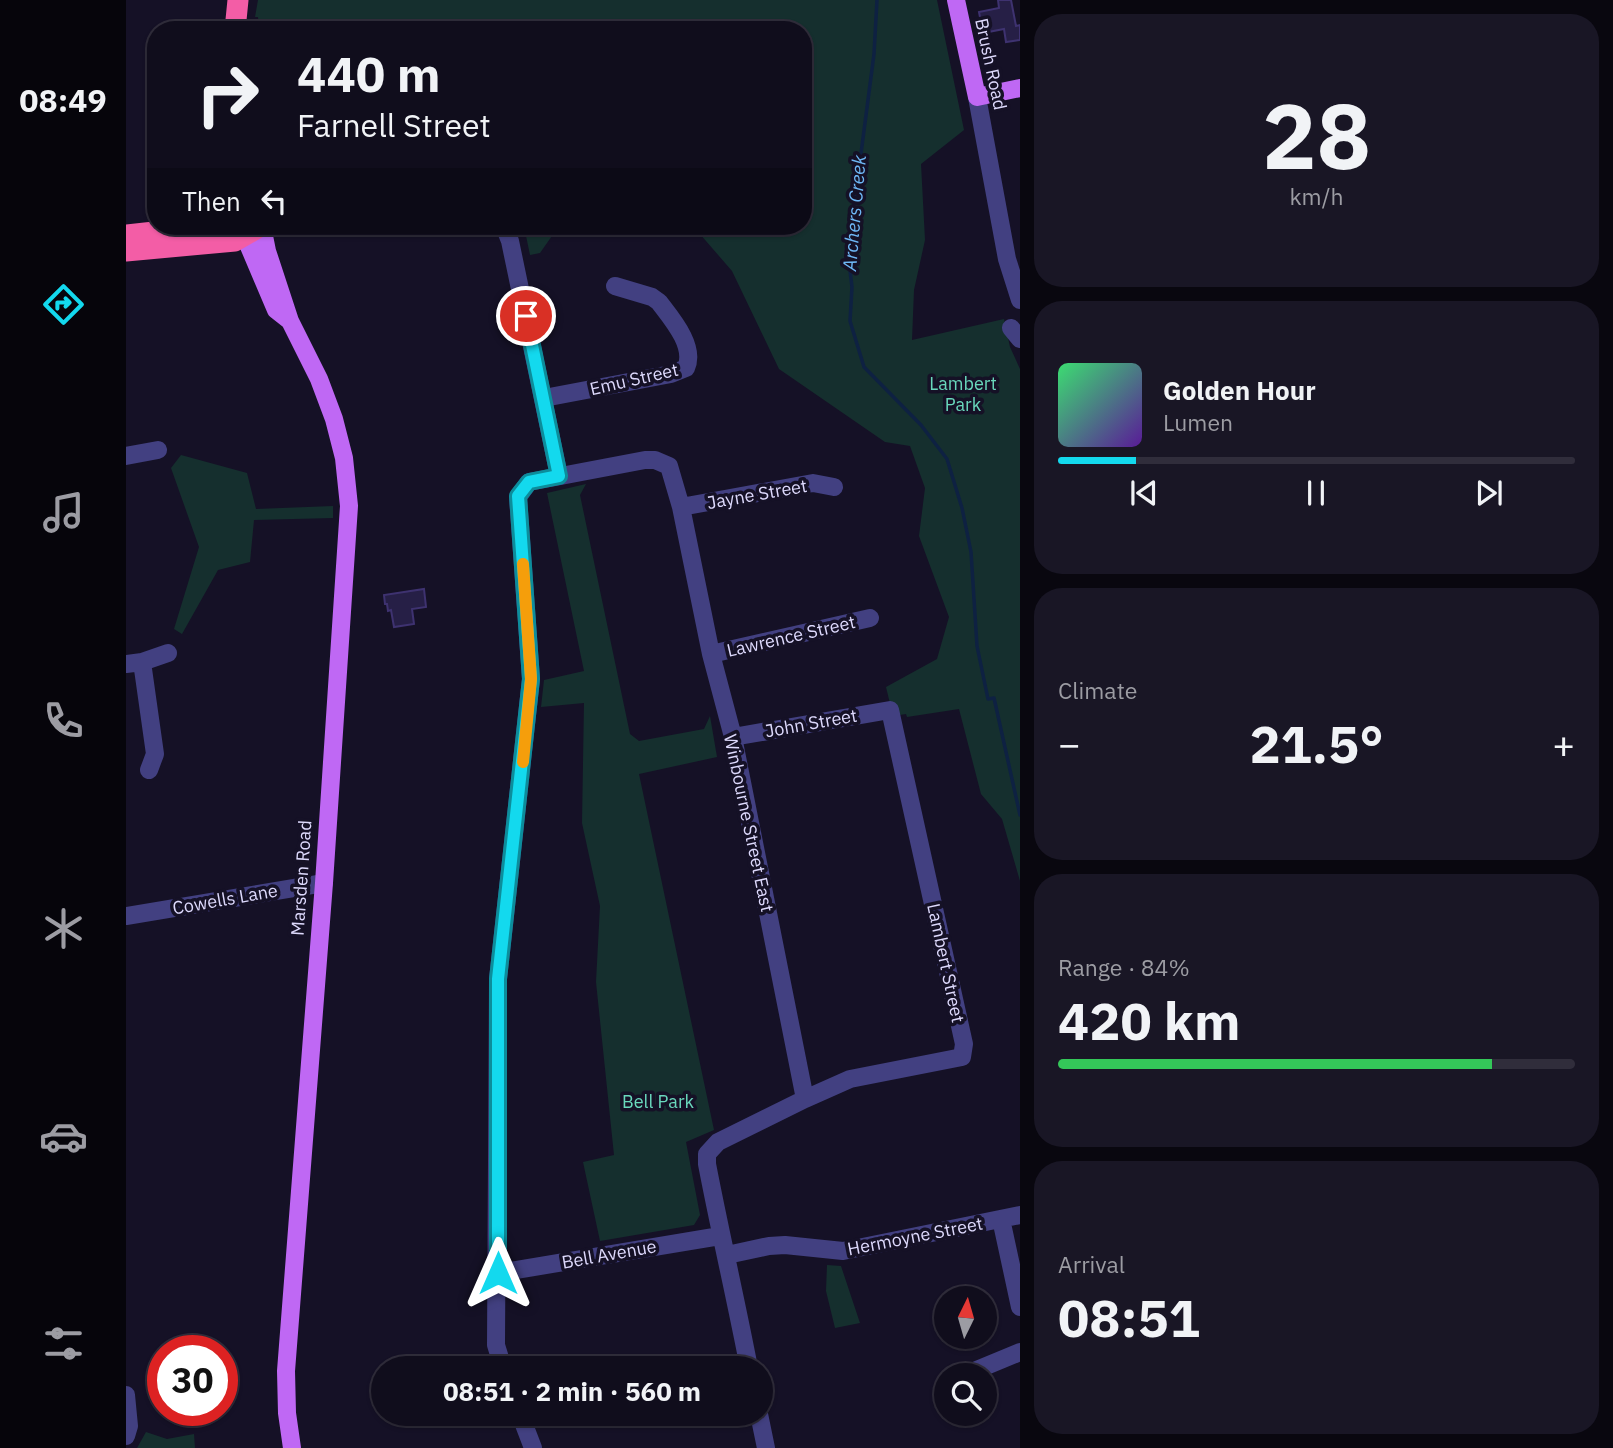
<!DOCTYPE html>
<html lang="en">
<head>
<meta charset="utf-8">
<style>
	body { margin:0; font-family:"IBM Plex Sans",sans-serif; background:#191625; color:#f1f3f6; height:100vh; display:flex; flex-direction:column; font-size:26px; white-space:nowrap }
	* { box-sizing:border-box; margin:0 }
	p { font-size:23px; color:#9c9ca3 }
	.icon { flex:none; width:38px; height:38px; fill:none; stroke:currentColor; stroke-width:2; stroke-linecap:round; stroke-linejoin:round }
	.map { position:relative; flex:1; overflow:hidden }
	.side { display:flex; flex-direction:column; gap:14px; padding:14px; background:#09070f; width:593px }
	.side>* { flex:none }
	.hud { position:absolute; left:21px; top:21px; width:665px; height:214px; border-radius:28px; box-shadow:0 2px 5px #0004,0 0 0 2px #302d3b; background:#100d1c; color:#f1f3f6; overflow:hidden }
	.needle { width:46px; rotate:5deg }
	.tools { position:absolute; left:808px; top:1286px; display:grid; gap:14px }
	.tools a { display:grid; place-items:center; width:63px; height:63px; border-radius:50%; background:#100d1c; box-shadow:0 2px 5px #0004,0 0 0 2px #302d3b; font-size:35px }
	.speed { position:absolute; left:21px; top:1335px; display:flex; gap:14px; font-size:35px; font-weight:700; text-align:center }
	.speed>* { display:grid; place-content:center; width:91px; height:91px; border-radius:50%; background:#100d1c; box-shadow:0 2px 5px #0004,0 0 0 2px #302d3b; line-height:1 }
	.speed .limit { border:10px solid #d22; background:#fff; color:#111 }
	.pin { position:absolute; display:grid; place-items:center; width:60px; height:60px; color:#fff; margin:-30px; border:4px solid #fff; border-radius:50%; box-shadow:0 2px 7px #0007 }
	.me { position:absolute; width:77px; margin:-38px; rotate:0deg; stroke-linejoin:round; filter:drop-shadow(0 0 5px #0008) }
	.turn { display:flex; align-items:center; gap:24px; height:147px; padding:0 35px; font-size:32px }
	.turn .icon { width:91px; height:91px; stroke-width:2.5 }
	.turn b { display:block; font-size:49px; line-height:60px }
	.then { display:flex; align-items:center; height:66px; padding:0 35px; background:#0003; gap:14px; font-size:26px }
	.big { font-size:52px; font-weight:700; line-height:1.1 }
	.side .card { flex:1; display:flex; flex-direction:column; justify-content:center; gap:10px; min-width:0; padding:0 24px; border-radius:28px; background:#191625 }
	.side .dial { align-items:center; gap:0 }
	.dial b { font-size:91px; line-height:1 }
	.song { display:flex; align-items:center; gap:21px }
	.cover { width:84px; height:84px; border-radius:10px; background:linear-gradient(135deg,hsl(140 70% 55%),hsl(270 70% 35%)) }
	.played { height:7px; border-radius:4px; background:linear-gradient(90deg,#13d9ee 15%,#302d3b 15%) }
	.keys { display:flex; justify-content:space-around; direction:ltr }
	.heat { display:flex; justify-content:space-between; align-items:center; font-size:38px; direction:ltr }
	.charge { height:10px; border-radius:5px; background:linear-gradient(90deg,#34c759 84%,#302d3b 0) }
	.trip { position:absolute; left:245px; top:1356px; width:402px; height:70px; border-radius:35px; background:#100d1c; box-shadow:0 2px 5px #0004,0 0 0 2px #302d3b; font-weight:700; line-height:70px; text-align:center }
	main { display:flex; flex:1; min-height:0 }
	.dock { display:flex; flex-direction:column; width:126px; justify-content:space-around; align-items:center; background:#06050b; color:#9c9ca3 }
	.dock .icon { width:49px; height:49px }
	.dock .current { color:#13d9ee }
	.dock b { font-size:32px; color:#f1f3f6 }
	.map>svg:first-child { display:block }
</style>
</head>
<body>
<main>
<nav class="dock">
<b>08:49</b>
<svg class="icon current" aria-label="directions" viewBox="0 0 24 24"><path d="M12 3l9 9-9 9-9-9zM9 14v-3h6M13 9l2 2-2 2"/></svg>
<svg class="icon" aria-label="music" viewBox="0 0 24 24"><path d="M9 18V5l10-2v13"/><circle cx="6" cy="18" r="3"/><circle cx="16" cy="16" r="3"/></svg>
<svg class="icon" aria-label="phone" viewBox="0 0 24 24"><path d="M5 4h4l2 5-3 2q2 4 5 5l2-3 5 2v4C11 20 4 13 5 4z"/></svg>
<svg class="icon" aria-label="climate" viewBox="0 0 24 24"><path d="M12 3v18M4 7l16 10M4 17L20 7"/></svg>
<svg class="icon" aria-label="car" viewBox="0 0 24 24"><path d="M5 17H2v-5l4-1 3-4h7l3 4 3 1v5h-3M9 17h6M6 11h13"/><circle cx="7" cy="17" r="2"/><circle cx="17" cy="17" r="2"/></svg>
<svg class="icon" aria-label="filters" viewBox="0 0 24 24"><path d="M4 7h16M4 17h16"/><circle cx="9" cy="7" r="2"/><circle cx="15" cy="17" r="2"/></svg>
</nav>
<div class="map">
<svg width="894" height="1448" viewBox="0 0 894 1448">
	<rect width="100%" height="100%" fill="#151126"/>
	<!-- green -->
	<path fill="#152f2e" d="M132,0h679l27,130 -43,34 4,76 -11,50 -2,50 92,-21 6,28 10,22v512l-18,-62 -21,-25 -22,-85 -52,8 -1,-3 -13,2 -7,-29 51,-28 12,-42 -30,-81 6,-48 -15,-42 -25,-4 -106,-73 -47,-98 -39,-45h110v-196h-544l-1,-13h-3z
		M398,226h54l-24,7 -14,20 -10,2z
		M55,455l66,18 9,36 77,-3v12l-79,2 -4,42 -32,8 -36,64 -8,-5 25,-82 -28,-79z
		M460,484l-6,11 50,239 9,7 65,-12 6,-13 7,41 -78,17 75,356 -28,12 14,73 -6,10 -94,16 -17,-79 31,-7 -18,-173 4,-76 -18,-83 2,-120 -43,4 3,-27 40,-9 -37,-178z
		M701,1265l14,1 19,57 -25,5 -9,-37z
		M20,1432l21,7 27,-5 1,14h-58z"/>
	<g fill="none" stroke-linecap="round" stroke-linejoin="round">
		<!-- stream -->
		<path stroke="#0e2142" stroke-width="3.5" d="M751,0l-3,54 -26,199 4,34 -2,34 14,46 57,58 26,34 15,49 9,44 6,94 11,53 6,-1 26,117"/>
	</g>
	<!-- building -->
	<path fill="#261f46" stroke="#3e3270" stroke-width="2" d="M872,0h13l5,26 4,-1v15l-14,2 -2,-13 -21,4 -4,-21 20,-4z
		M298,589l2,18 -14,2 2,15 -20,3 -3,-17 -3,1 -1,-7h-2l-1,-9z"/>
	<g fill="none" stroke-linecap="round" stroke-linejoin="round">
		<!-- minor -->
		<path stroke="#424081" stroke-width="18" d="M851,97l30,162 13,41
			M378,226l6,15 49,235
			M885,328l9,11
			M418,398l127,-24 15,-6c10,-22 -15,-50 -27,-66l-7,-5 -37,-11
			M0,456l32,-6
			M555,507l132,-24 21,4
			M585,654l159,-36
			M16,662l26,-9
			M0,664l16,-2 13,92 -6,16
			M607,737l157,-27 74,334 -2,13 -112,22 -45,20
			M0,916l198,-33
			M875,1219l19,88
			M601,1255l42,-9 16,-1 58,6 177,-36
			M372,1273l222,-37
			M377,1368l-7,-23 2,-366 33,-300 -13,-182 11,-15 116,-22h10l14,6 12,41 30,147 22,83 72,362 -87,43 -11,12v10c13,68 29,136 42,204
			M836,1376l58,-24
			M0,1395l3,31 -3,10
			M394,1414l13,34
			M633,1414l7,34"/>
		<!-- major -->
		<path stroke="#bf68f4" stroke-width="18" d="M830,0l21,97 43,-9
			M136,226l5,25 23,70 29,58 15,40 10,39 5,48 -25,377 -38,488 1,42 5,35
			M119,237l31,73 14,11"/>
		<!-- highway -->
		<path stroke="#f35da6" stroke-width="21" d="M109,30l3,-30
			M0,235l82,-9
			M0,251l109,-10 26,-15"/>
	</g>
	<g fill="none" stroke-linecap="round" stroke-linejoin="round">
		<!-- route casing -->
		<g stroke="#0c8d9b" stroke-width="18">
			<path id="route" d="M372,1273v-294l33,-300 -13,-183 11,-14 30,-6 -33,-160"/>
		</g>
		<!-- route -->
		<use href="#route" stroke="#13d9ee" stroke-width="12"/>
		<!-- slow -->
		<path stroke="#f59e0b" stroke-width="12" d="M397,564l8,115 -8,83"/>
	</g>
	<g text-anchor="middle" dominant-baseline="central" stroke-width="7" stroke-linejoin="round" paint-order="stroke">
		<!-- street labels -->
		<g font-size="18" fill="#ddd9fc" stroke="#151126">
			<text transform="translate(865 64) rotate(78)">Brush Road</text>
			<text transform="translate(508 379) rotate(-13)">Emu Street</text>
			<text transform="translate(631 494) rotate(-10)">Jayne Street</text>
			<text transform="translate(665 636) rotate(-13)">Lawrence Street</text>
			<text transform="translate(685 723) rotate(-10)">John Street</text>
			<text transform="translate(623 823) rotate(78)">Winbourne Street East</text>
			<text transform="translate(175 878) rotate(-86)">Marsden Road</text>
			<text transform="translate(99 899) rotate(-10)">Cowells Lane</text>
			<text transform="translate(820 963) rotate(78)">Lambert Street</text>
			<text transform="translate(789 1236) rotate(-11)">Hermoyne Street</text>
			<text transform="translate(483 1254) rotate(-10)">Bell Avenue</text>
		</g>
		<!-- park labels -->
		<g font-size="18" fill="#69d8bc" stroke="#151126">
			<text x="837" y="383">Lambert<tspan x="837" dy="21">Park</tspan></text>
			<text x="532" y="1101">Bell Park</text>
		</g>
		<!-- water labels -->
		<g font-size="19" font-style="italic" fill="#6eb7f5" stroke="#151126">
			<text transform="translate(728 213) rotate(-85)">Archers Creek</text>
		</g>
	</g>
</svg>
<div class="tools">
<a><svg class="needle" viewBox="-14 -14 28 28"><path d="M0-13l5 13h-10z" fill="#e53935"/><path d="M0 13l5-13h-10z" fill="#9c9ca3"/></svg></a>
<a><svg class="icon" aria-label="search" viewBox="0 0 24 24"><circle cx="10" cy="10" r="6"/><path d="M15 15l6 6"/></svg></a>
</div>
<div class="speed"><div class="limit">30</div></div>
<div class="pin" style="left:400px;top:316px;background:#d93025"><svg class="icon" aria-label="arrive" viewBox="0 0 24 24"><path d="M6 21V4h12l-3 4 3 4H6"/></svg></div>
<svg class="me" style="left:372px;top:1273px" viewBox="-20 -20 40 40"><path d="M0-17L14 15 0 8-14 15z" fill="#13d9ee" stroke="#fff" stroke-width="4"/></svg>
<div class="trip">08:51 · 2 min · 560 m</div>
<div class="hud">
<div class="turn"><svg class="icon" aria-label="right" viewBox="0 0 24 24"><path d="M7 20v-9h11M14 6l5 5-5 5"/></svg><div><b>440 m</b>Farnell Street</div></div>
<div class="then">Then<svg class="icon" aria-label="left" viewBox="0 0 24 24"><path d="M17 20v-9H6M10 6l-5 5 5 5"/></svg></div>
</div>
</div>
<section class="side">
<div class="card dial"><b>28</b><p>km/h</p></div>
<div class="card">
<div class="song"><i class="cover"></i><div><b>Golden Hour</b><p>Lumen</p></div></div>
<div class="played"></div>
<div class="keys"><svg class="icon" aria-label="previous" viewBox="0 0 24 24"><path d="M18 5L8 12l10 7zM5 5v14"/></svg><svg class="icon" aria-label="pause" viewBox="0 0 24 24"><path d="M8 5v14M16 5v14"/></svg><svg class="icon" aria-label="next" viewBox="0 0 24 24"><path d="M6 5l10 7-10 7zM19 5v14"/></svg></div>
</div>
<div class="card"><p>Climate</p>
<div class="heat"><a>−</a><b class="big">21.5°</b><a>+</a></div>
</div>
<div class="card"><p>Range · 84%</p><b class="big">420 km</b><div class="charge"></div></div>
<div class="card"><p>Arrival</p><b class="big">08:51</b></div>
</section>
</main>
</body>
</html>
